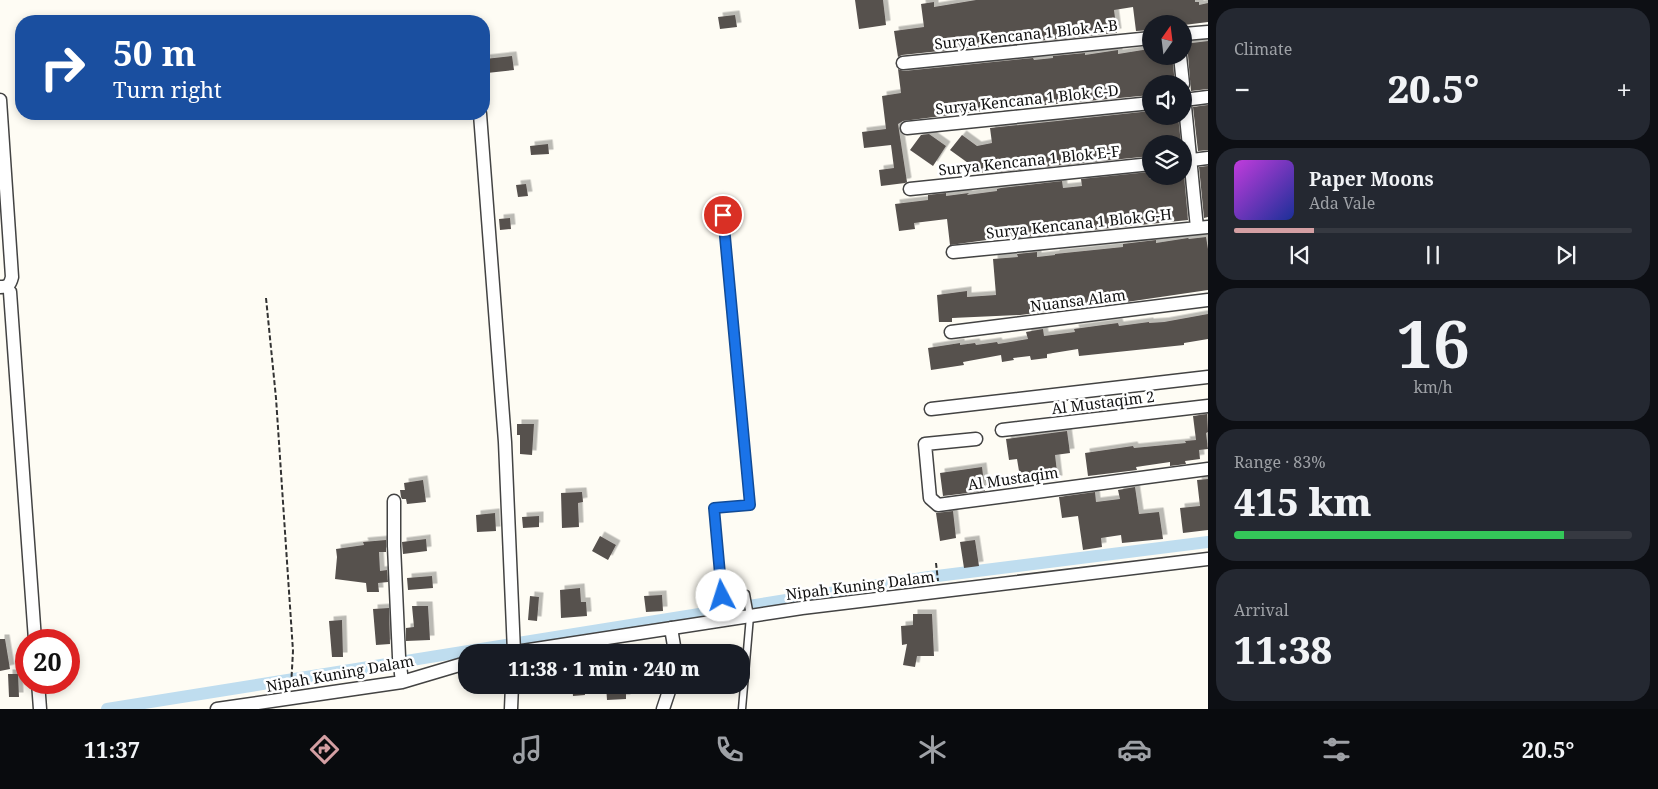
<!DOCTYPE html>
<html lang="en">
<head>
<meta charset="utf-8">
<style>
	body { margin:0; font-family:"Noto Serif",serif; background:#242831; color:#f1f3f6; height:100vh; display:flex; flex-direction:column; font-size:19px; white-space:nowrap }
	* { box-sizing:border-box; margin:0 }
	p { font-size:16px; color:#9ea1a6 }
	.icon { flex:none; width:28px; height:28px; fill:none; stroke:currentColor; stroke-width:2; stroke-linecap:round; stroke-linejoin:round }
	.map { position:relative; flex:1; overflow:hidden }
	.side { display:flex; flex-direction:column; gap:8px; padding:8px; background:#0d0f14; width:450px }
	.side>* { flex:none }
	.hud { position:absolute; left:15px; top:15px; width:475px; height:105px; border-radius:20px; box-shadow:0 2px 8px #0003; background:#1a4fa0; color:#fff; overflow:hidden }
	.needle { width:32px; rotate:14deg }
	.tools { position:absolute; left:1142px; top:15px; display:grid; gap:10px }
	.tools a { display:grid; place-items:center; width:50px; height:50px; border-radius:50%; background:#171b24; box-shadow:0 2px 8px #0003; font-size:25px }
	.speed { position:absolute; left:15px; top:629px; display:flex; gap:10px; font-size:25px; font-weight:700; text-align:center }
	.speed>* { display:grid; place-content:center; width:65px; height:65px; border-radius:50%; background:#171b24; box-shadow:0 2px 8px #0003; line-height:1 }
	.speed .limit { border:8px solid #d22; background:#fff; color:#111 }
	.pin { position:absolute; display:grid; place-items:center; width:42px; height:42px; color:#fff; margin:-21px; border:2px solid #fff; border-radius:50%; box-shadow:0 1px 5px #0007 }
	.me { position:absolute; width:55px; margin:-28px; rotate:355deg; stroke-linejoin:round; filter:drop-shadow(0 0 4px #0008) }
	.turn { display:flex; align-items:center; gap:18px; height:105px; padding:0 15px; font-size:22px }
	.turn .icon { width:65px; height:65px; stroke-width:2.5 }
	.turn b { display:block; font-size:35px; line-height:42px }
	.big { font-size:38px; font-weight:800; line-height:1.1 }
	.side .widget { flex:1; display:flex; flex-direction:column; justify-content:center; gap:8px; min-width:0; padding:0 18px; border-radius:20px; background:#242831 }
	.side .dial { align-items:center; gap:0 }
	.dial b { font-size:65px; line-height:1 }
	.song { display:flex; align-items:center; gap:15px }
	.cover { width:60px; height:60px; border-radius:8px; background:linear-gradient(135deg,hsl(290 70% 55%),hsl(230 70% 35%)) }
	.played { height:5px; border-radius:2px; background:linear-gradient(90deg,#d49fa3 20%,#363941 20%) }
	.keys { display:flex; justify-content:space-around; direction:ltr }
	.heat { display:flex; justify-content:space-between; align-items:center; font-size:28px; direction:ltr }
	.charge { height:8px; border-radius:4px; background:linear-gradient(90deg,#34c759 83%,#363941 0) }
	.trip { position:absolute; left:458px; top:644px; width:292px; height:50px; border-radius:20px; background:#171b24; box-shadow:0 2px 8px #0003; font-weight:800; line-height:50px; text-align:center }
	.tab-bar { display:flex; height:80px; justify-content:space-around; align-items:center; background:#090b0e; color:#9ea1a6 }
	.tab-bar .icon { width:35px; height:35px }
	.tab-bar .selected { color:#d49fa3 }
	.tab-bar b { font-size:22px; color:#f1f3f6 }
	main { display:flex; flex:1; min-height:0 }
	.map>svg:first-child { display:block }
</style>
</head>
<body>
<main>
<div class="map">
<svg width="1208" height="709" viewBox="0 0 1208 709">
	<defs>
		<filter id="shadow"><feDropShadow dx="4.5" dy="-4.5" stdDeviation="0" flood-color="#0004"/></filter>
	</defs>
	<rect width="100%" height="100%" fill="#fefcf4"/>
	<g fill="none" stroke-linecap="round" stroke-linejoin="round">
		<!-- canal -->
		<path stroke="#bfddef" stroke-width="12" d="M107,709l822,-132 279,-35"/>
	</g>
	<!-- building -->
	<path fill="#57514e" filter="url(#shadow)" d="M855,0h28l3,25 -27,4z
		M976,0h219v2h4v3l9,-2v19l-24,3v-1h-34l1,6 -15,1 -3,-24 -19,3 3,23 -67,7 -15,1v-2l-19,2v2l-114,12 -4,2 -4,-26 30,-4 -3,-23 13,-2v5z
		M735,15l2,12 -17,2 -2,-12z
		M1208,41v48l-17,2 -3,-36 -3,-5 -1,-6z
		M1149,49l1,7h22l3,28h-24v11l-177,17 -71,9 -5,3 9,58 -2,1 -24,3 -2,-16 15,-2 -3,-23 -27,3 -2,-16 24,-3 -4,-33 19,-3 -3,-24 6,2 129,-13 1,2 19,-2v-2l32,-3v2l33,-5v4z
		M512,56l2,14 -27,3 -2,-14z
		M1208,105v45l-10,1 -5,-44z
		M1151,111v5h27l3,28h-30v12l-155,16 -1,-14 -13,15 -32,-23 12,-15 15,11 15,-3 -2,-15z
		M929,134l17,12 -13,20 -23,-16 11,-15z
		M548,144l1,10 -18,1 -1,-9z
		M1208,166v51l-4,1 -5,-51z
		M1149,172l1,7 34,-3 4,44 -172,18v-2l-66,9 -3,-26 -33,4 1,6 -16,2 -4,-27 33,-4v-5l18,-2v3l23,-3 -2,2 30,-4v-2l4,-1 61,-7 1,7 19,-2 -1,-7z
		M526,184l2,12 -10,1 -2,-12z
		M510,218l1,11 -11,1 -1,-11z
		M1206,237l2,12v41l-102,15 -30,1v2l-56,7 -68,3v4h-13l-2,-27 30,-4v6l29,-2 -3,-36 25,-2 -1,-3 20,-2v5l18,-2v-1l68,-7v-3l33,-4v3l32,-5 1,1z
		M1208,314v25l-24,4v2l-105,11 -1,-7 -31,5v4l-16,2 -1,-4 -17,2 1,2 -12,2 -1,-7 -38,7 1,3 -33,5 -3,-22 32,-5v2l15,-2 1,2 21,-3 1,2 30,-5 -2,-7 17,-3 1,7 31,-4 -1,-3 29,-4 15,-2 1,3 30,-4v1l15,-1z
		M1207,414l1,18 -2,1 2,16 -9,1 1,9 -15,2 1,3 -16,2v-4l-34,5 1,3 -49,6 -3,-23 48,-7 1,2 52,-5 -1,-2 11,-1 -3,-24z
		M517,424h17l-2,31 -12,-1v-19h-3z
		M1067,431l3,22 -15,2 3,25 -37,3 -4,-24 -8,1 -3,-21z
		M982,467l3,24 -42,5 -3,-23z
		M1208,479v51l-25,3 -3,-25 20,-2 -3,-26z
		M423,480l3,22 -19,2 -1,-5h-4l-1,-2 -1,-7h5l-1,-7z
		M1135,487l4,27 20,-2 4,27 -41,4 -1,-8 -20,3 1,9 -19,3 -5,-34 -16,2 -3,-21 36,-5 1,10 24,-3 -2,-9z
		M582,492l1,10 -5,1 1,24 -17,1 -1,-35z
		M953,511l3,27 -16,3 -4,-28z
		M495,513l1,18 -19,1 -1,-17z
		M539,516v11l-16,1 -1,-11z
		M600,536l16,9 -8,15 -16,-9z
		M426,539l1,12 -24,3 -1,-12z
		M386,540v12h-7l1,19 7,-1 1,12 -10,1 1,9h-12l-1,-9 -31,-4 2,-22 -1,-8 28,-4 -1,-3z
		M975,540l4,26 -15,2 -4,-26z
		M432,576l1,12 -25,2 -1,-12z
		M580,588l1,14h5l1,14 -26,2 -1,-28z
		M662,595l1,16 -17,1 -2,-16z
		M530,596l9,1 -2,24 -9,-1z
		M412,606h16l2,34 -24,1v-13l8,-1z
		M389,608l1,36 -14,1 -3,-36z
		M913,614h19l2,42h-17l-2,11 -12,-2 4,-21 -5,1 -1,-19 12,-1z
		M342,620l1,37h-11l-3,-36z
		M0,639h5l5,30 -10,2z
		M8,674h10l1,23h-10z
		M572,685h12l1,10 -12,1z
		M606,685h20v14l-19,1z"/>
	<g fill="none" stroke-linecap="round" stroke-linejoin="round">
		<!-- lane casing -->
		<g stroke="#434343" stroke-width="9">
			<path id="lane" d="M723,215l27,290 -36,3 8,88 24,-2 4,22 -8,93"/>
		</g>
		<!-- street casing -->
		<g stroke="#434343" stroke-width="15">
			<path id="street" d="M1184,34l24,-2
				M1180,56l3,28
				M903,63l248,-25
				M1184,96l13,132
				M0,100l12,177c-2,8 -4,10 -12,10
				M1184,100l24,-3
				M480,114l25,328 9,210
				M907,128l244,-25
				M1184,161l24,-3
				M910,189l241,-25
				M953,252l255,-25
				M10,292l25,348
				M951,332l257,-32
				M931,409l277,-32
				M1002,430l206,-24
				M976,439l-51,5 5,54 8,7 270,-36
				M394,501v45l5,111 3,25
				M671,628l4,24
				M516,652l286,-44 406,-49
				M38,682l2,27
				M217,709l185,-27 64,-19
				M511,709l1,-24
				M663,709l8,-24"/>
		</g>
		<!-- path -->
		<path stroke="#323232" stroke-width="2" stroke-dasharray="5 2.5" stroke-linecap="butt" d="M266,298l10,100 17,253 -2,36
			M936,563l2,18"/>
		<!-- lane -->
		<use href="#lane" stroke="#fff" stroke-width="6"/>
		<!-- street -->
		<use href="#street" stroke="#fff" stroke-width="12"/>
	</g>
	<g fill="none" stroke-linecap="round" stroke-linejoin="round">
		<!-- route casing -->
		<g stroke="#114b97" stroke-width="12">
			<path id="route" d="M722,596l-8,-88 36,-3 -27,-290"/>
		</g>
		<!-- route -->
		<use href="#route" stroke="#1a73e8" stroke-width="9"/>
	</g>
	<g text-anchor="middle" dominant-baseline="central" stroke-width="5" stroke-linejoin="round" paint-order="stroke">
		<!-- street labels -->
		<g font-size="15" fill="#101010" stroke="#fff">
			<text transform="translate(1026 34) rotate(-6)">Surya Kencana 1 Blok A-B</text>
			<text transform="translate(1027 99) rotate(-6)">Surya Kencana 1 Blok C-D</text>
			<text transform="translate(1029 160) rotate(-6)">Surya Kencana 1 Blok E-F</text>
			<text transform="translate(1079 223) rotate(-6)">Surya Kencana 1 Blok G-H</text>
			<text transform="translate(1078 300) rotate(-7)">Nuansa Alam</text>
			<text transform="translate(1103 402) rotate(-7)">Al Mustaqim 2</text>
			<text transform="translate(1013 478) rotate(-8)">Al Mustaqim</text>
			<text transform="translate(860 585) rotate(-7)">Nipah Kuning Dalam</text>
			<text transform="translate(340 673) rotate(-10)">Nipah Kuning Dalam</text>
		</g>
	</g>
</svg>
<div class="tools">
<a><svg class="needle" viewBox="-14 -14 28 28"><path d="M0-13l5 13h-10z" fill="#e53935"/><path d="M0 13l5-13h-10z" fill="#9ea1a6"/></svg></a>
<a><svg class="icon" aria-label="sound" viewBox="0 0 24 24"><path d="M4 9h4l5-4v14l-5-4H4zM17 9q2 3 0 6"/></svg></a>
<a><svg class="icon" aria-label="layers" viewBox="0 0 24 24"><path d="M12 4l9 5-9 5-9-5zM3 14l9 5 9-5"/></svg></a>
</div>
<div class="speed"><div class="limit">20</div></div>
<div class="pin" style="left:723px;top:215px;background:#d93025"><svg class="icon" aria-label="arrive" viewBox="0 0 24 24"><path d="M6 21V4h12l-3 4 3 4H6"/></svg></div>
<svg class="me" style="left:722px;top:596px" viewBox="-20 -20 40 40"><circle r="19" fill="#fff"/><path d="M0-13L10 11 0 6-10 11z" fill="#1a73e8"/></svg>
<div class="trip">11:38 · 1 min · 240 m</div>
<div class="hud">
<div class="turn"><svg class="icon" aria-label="right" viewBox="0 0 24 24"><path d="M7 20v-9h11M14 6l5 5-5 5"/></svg><div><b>50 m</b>Turn right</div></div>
</div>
</div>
<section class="side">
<div class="widget"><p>Climate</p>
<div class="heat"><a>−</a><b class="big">20.5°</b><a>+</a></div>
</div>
<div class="widget">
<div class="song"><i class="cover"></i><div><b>Paper Moons</b><p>Ada Vale</p></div></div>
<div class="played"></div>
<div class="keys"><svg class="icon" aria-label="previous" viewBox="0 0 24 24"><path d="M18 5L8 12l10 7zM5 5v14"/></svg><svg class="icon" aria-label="pause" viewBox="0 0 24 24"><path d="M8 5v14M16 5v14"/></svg><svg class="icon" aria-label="next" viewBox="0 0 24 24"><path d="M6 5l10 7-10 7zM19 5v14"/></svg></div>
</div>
<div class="widget dial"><b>16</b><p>km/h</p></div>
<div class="widget"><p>Range · 83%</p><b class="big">415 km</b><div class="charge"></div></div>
<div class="widget"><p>Arrival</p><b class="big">11:38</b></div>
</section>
</main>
<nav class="tab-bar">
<b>11:37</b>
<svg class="icon selected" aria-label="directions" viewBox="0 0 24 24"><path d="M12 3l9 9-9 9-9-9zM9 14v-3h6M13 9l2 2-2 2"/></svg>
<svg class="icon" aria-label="music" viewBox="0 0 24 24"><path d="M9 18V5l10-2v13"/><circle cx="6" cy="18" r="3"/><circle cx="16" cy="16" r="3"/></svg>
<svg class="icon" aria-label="phone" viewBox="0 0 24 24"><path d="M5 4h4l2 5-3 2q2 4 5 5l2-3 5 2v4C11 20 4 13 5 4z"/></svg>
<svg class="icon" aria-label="climate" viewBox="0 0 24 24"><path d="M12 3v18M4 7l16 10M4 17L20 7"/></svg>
<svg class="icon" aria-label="car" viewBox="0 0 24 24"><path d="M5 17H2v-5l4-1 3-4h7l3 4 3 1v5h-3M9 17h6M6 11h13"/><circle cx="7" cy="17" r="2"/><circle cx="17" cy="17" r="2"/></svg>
<svg class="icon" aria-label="filters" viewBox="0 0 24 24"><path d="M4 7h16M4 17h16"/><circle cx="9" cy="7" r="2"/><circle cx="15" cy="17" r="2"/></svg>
<b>20.5°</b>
</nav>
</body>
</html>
